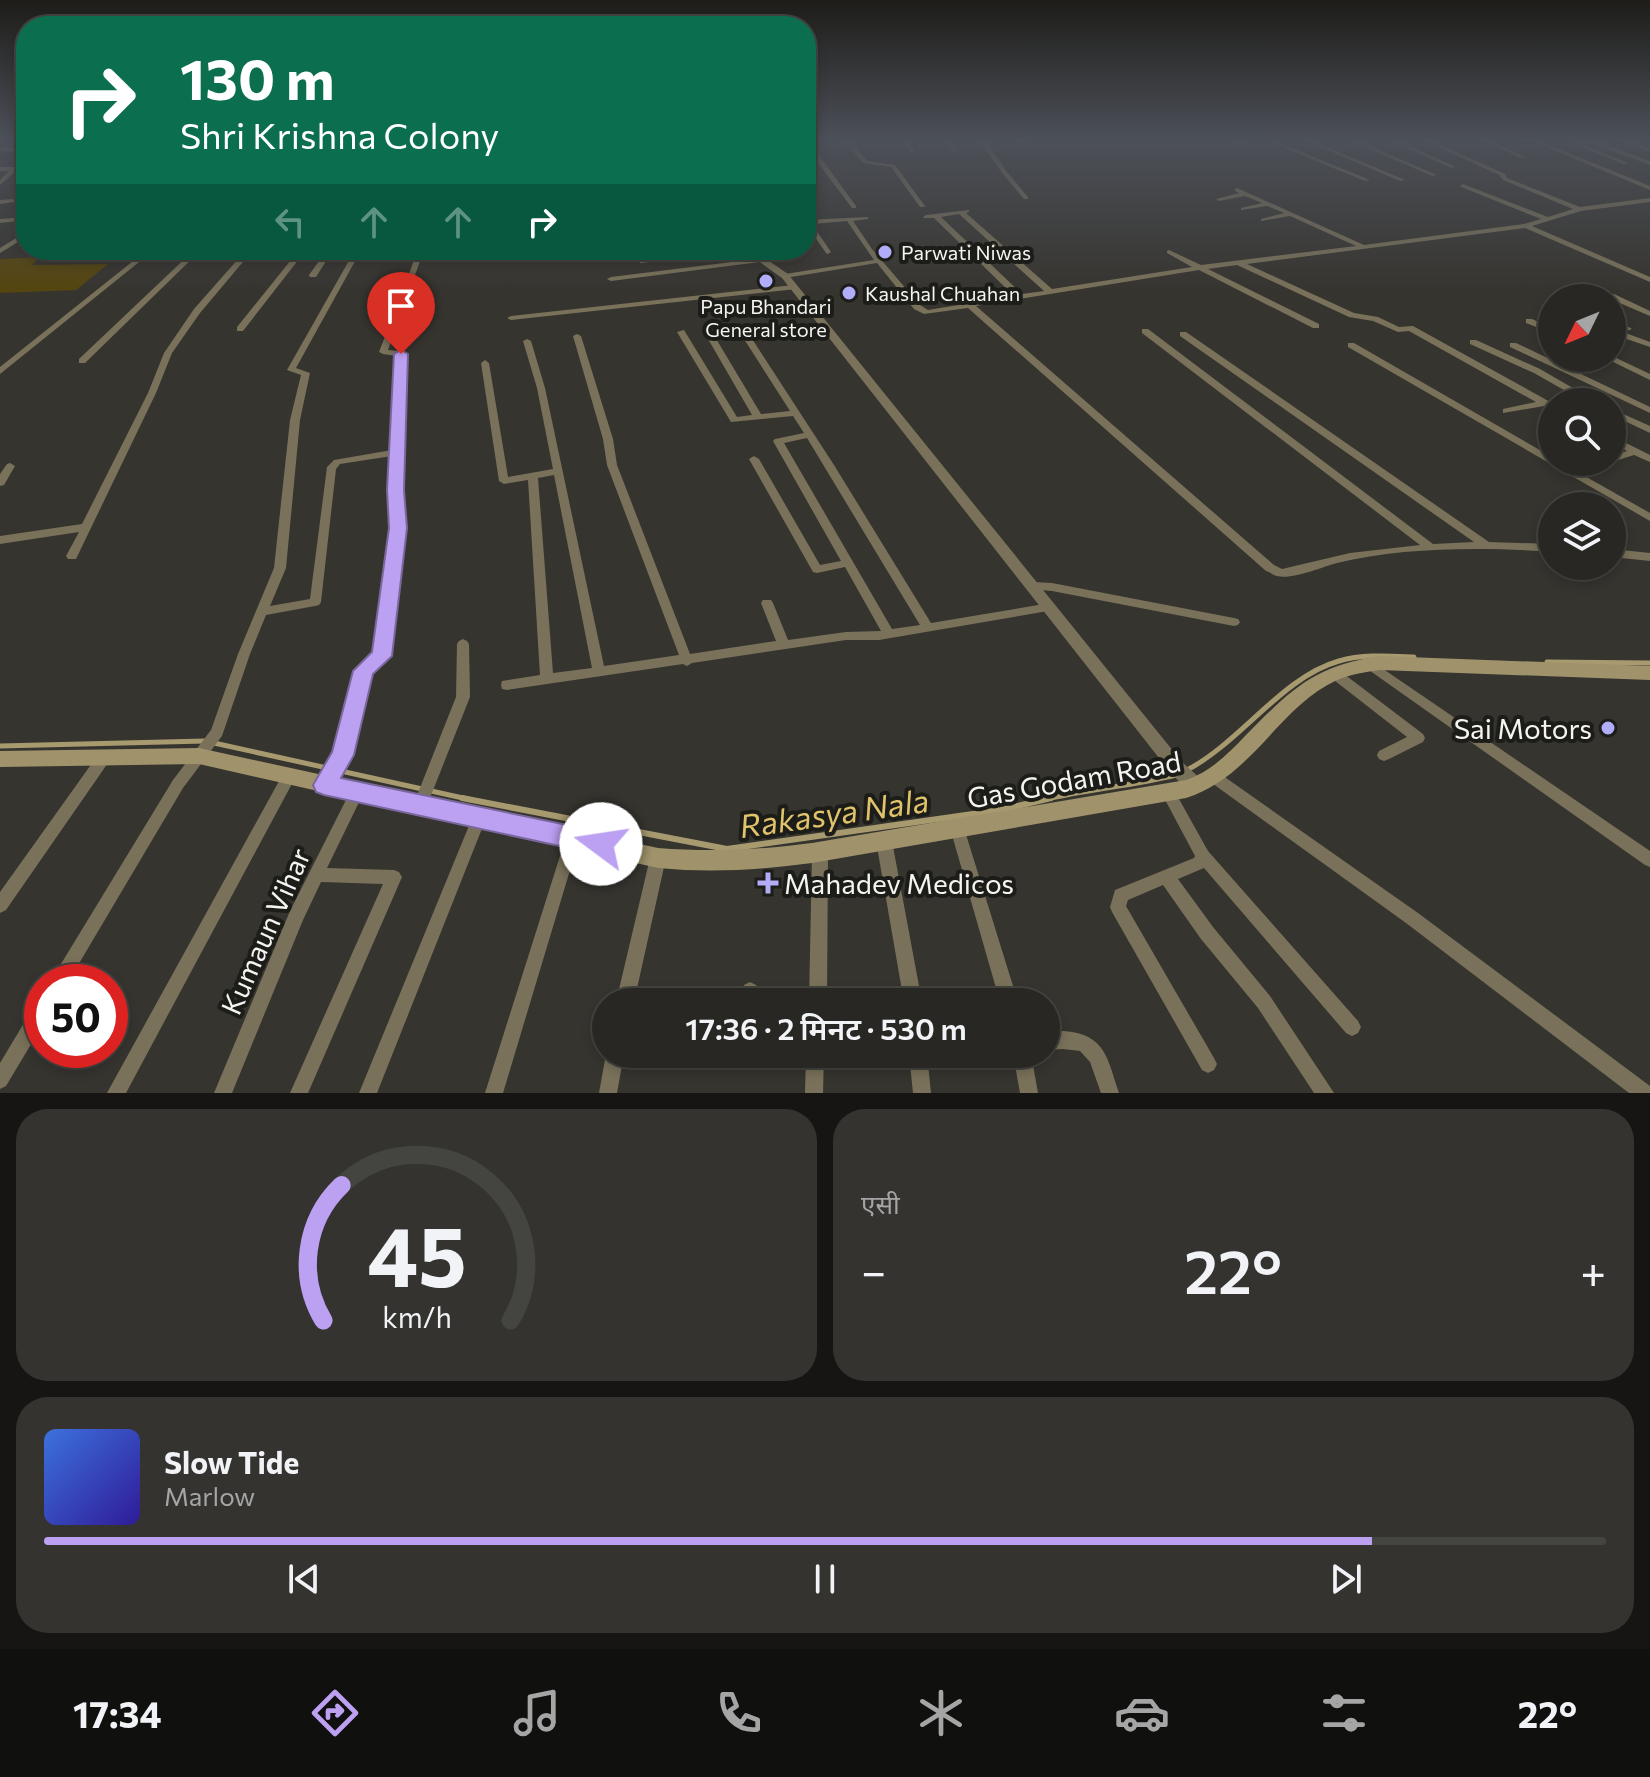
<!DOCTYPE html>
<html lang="hi">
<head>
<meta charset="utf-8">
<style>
	body { margin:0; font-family:Commissioner,"Noto Sans Devanagari",sans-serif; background:#343330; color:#f1f3f6; height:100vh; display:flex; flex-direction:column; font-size:30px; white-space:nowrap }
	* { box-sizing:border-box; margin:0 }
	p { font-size:26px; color:#a5a5a6 }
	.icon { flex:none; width:44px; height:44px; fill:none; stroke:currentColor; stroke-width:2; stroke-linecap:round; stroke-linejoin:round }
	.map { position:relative; height:1093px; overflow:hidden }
	.sheet { display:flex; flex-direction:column; gap:16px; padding:16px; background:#161513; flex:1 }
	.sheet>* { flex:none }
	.top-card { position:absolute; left:16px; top:16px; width:800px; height:244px; border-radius:32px; box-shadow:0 4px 12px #0003,0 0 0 2px #444441; background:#0b6e4f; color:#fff; overflow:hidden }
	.needle { width:52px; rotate:227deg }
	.controls { position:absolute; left:1538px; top:284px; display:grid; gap:16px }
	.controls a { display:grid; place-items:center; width:88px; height:88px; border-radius:50%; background:#282723; box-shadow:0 4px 12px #0003,0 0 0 2px #444441; font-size:40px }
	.speed { position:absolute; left:24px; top:964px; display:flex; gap:16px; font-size:40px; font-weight:700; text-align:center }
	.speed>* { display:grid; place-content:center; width:104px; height:104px; border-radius:50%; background:#282723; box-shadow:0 4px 12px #0003,0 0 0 2px #444441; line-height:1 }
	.speed .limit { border:12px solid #d22; background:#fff; color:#111 }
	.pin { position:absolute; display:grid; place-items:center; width:68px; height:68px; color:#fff; margin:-82px -34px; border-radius:50% 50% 50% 0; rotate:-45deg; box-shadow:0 0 8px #0007 }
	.pin .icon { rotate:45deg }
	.me { position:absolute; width:88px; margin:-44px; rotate:284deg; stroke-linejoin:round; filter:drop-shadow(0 0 6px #0008) }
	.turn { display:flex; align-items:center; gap:28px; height:168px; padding:0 32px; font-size:36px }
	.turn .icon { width:104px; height:104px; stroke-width:2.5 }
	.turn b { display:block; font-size:56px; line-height:68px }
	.lanes { display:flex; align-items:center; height:76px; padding:0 32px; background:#0003; justify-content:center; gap:40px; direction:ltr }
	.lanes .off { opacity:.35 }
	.big { font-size:60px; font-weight:600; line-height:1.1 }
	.sheet .tile { flex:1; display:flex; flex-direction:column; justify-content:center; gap:12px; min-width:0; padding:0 28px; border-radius:32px; background:#343330 }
	.sheet .dial { align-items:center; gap:0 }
	.dial svg { height:208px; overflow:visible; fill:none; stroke:#444441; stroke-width:7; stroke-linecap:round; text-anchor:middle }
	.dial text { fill:#f1f3f6; stroke:none }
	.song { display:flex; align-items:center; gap:24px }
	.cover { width:96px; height:96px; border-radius:12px; background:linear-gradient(135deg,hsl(220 70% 55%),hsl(250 70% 35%)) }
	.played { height:8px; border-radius:4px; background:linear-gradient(90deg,#bca0f2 85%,#444441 85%) }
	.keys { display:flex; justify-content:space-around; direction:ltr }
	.heat { display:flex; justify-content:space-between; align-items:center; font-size:44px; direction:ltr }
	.sheet .tiles { flex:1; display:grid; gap:16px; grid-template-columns:1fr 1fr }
	.tile:last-child { grid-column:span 2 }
	.trip { position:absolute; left:592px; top:988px; width:468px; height:80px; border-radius:40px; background:#282723; box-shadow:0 4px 12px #0003,0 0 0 2px #444441; font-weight:600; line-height:80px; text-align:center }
	.dock { display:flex; height:128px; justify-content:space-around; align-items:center; background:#10100e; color:#a5a5a6 }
	.dock .icon { width:56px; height:56px }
	.dock .active { color:#bca0f2 }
	.dock b { font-size:36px; color:#f1f3f6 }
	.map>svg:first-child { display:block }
</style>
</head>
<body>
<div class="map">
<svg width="1650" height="1093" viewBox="0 0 1650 1093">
	<rect width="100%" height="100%" fill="#36342f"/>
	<!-- green -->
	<path fill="#55450f" d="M40,257l-8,8 76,-1 -32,26 -76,3v-34z"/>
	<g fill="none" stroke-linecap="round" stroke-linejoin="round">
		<!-- stream-far1 -->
		<path stroke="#a89a6f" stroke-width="5" d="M1547,662l103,1
			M214,743l258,57
			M0,746l205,-5
			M1187,770c54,-28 95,-93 152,-109 24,-7 50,-5 75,-4
			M1043,800c44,-11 89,-14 133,-25"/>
		<!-- stream -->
		<path stroke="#a89a6f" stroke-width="6" d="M462,798l265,51 274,-39 50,-12"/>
		<!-- minor -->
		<path fill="#797159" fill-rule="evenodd" d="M0,139h5l-5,3z
			M842,139h6l19,22 28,4 30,41 -1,1h-4l-29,-40 -28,-4z
			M901,139h6l8,14h-4z
			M945,139h6l6,12h-4z
			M978,139h6l23,33 21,25v2h-4l-21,-25z
			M1015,139h7l6,4 -5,1z
			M1229,139h8l9,4 -3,2z
			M1263,139h7l100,41 -5,1z
			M1301,139h7l97,41 -5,1z
			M1347,139h7l83,36 -5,1z
			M1387,139h7l62,28 -5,1z
			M1421,139h7l77,35 2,4 73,29 70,-9v4l-69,9 -49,15 118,51v5l-125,-54 -278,36 107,49 24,4 21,10 14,-1 139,77v7l-8,-4 -41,7v-4l33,-7 -127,-71 -11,1 -25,-11 -24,-4 -112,-52 -29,4 111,55v4h-6l-114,-58 -223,36 298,259 8,4 68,-16 70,-8 -278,-212v-4h6l285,215 41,-2 -294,-206v-4h6l303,210 63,2v8c-66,-5 -150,-5 -215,11 -15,4 -45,17 -60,13 -4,-1 -7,-4 -11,-5l-298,-263 -44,6 -10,-5 -37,-46 -92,15 -4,-2 4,-2 89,-14 -27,-39 -35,3 19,28 -3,2 -2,-1 -20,-29v-4l62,-3v2l-15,2 19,28 48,56 8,5 86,-14 -80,-78h-10l-1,-1 3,-2 43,-5v2l-3,1 86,76 140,-22 -25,-14v-2l2,-1 32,15 155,-19 -66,-30 -29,5v-2l23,-6 -17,-7 -26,4v-2l21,-5 -17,-7 -26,5 -3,-2 23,-6 -5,-3 3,-2 127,57 160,-21 17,-5 -80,-32 -1,-1 3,-2 85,33 25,-8 -70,-29 -4,-5zM959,214l85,77 -22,3 -81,-77z
			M1479,139h7l40,18 -5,1z
			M1527,139h7l116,47v4z
			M1615,139h8l27,9v4z
			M1594,140l56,21v4l-59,-22 -9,1 46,19 -5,1 -51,-21z
			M806,143l7,4 43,59v2h-4l-46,-61z
			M0,147l26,1v4l-26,-1z
			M0,167h26v4h-10l-16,14v-5l9,-9h-9z
			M12,199l2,1v2l-14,2v-4z
			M15,218l3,2 -1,1 -17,2v-4z
			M26,232v5l-26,16v-5z
			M147,250h7l-154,124v-7z
			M194,250h7l-116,113h-6v-4z
			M246,250h7l-53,63 -28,40 -16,40 -80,166h-8l-2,-3 13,-24 -79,12v-8l82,-12 66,-131 16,-40 30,-44z
			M299,250h7l-63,81h-6v-4z
			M327,250h6l-17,27h-6l-1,-2z
			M355,250l34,1 -3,2 -27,1 -63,114 14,5 -10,47 -14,148 -16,38 40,-7 17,-132 7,-7 58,-10 5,-94 -14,-2 -4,-2 39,-102h6l-36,100 13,1 4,3 -5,136 3,38 -16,128 -17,17 -20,82 -21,34 -5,2 -5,-2 -2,-4 2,-4 17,-27 22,-83 17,-17 18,-126 -3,-38 2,-34 -52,8 -4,5 -15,133 -2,3 -4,1 -49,9 -16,39 -28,82 -39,52 -115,194h-18l123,-202 38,-50 27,-76 36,-86 16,-148 11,-45 -14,-5z
			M569,250h6l2,5 -5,1z
			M602,250h6l1,3 -5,1z
			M711,250h19l-3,2 -86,11 -4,-2 4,-2z
			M783,250h6l5,7 -2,1h-4z
			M765,258l4,2 -2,1 -156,20 -4,-2 4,-2z
			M793,285l4,2 -1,2 -285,31 -4,-2 4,-2z
			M1608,294h6l36,17v5l-42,-18z
			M1612,318l20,11 -9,3 27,10v5l-38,-13v-5l8,2 1,-3 -9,-5z
			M1526,319h6l20,9v5l-26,-10z
			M736,323l7,2 91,140 97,158 119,-20 4,1 2,3 -2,3 -175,30h-33l-154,23 -5,3 -4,-2 -176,26 -5,-1 -1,-4 1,-4 38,-6 -12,-195 -24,4 -5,-3 -18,-118 4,-3 4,3 19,114 45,-8 -16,-81 -14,-47 4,-2 4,2 14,47 59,278 75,-11 -72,-190 -4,-26 -30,-103 4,-2 4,2 32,103 4,26 73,189 86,-13 -15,-38 2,-3h8l2,3 15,37 58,-8 35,-1 -36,-64 -28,6 -4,-1 -64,-113 5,-3 5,3 61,106 21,-4 -68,-120 2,-2 29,-6 -11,-17 -62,6 -54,-90 7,-2 53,87 15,-2 -48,-83 1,-2 7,2 49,82 29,-3 -55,-86zM807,438l113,187 -28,4 -108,-186zM554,475l38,193 -39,5 -15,-195z
			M1470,340h6l64,29 57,33h-12l-51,-29 -64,-29z
			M1348,343h6l198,114v5h8l90,51v8l-302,-174z
			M1510,343h6l134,64v6l-140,-66z
			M1612,356l38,18v6l-45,-22h7z
			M1612,409l38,17v7l-38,-18z
			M1612,436l38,19v7l-16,-7 -22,7v-6l15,-5 -15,-8z
			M10,463l5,3 -11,19 -4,1v-12l7,-10z
			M1612,549l38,4v8l-38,-4z
			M1034,582l18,1 182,35 4,1 2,3 -2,3 -4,1 -182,-35 -22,-2 -2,-3 2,-3z
			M463,639l4,2 2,3 1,53 -42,106 -2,4 -5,2 -5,-2 -2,-4 42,-106 1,-53 2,-3z
			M1370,660l280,191v16l-5,-2 -279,-197 -2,-3 2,-3z
			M1335,669l5,2 83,63 2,4 -2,4 -34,17 -5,2 -5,-2 -2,-4 2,-4 28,-14 -77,-60 -1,-3 1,-3z
			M105,750l5,2 2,4 -2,4 -104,150 -6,3v-21l100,-140z
			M289,770l5,2 2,4 -2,4 -168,313h-19l177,-321z
			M1214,771l5,2 199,140 232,173v7h-21l-223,-170 -197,-142 -2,-4 2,-4z
			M357,786l5,2 2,4 -37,76 67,2 5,2 3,5 -94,216h-18l93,-209 -62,-2 -18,38 -71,173h-18l76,-182 62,-123z
			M1169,788l5,2 34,61 150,170 3,6 -3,6 -6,3 -6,-3 -142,-165 -26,11 35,48 57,69 64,97h-20l-56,-85 -57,-69 -38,-54 -35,15 -2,6 88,152 3,6 -3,6 -6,3 -6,-3 -90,-158 -2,-5 5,-17 79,-32 1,-2 -33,-62 2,-4z
			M480,810l5,1 2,5 -110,277h-18l114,-277 2,-5z
			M957,821l5,2 2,5 54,174h-18l-50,-174 2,-5z
			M573,830l5,2 2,5 -77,256h-18l81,-256 2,-5z
			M884,834l5,2 3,5 30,161h-18l-28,-161 3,-5z
			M820,847l5,2 3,5 -1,148h-18l3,-148 3,-5z
			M658,851l5,2 3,5 -32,144h-18l34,-144 3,-5z
			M750,982l6,3 3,6 -1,11h-18l4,-17z
			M42,1000v26l-36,60 -6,3v-26l36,-60z
			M1063,1031c43,3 44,27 56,62h-18l-11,-31 -10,-11 -17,-2 -17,1v-18z
			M606,1054h18l-7,39h-18z
			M806,1054h18l-1,39h-18z
			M909,1054h18l4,39h-18z
			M1013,1054h18l7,39h-18z"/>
		<!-- tertiary -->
		<path fill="#797159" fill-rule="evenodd" d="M743,250h10l35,24 394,488 21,19 3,5 -3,5c-13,5 -24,-10 -33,-19l-388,-494z"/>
		<!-- secondary -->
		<path fill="#a0936c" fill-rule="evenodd" d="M1380,656l270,10v14l-270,-10c-14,2 -29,4 -43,10 -60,28 -83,96 -151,118l-374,65c-52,7 -102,10 -154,5l-459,-104 -199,3v-16l199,-3 459,100c52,4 102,2 154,-5l374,-63c24,-8 42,-26 59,-44 46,-46 68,-70 135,-80z"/>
	</g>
	<!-- sky -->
	<linearGradient id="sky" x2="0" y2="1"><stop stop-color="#1e1d1a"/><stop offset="0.48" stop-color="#4c5058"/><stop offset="1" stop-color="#4c5058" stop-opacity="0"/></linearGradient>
	<rect width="1650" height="292" fill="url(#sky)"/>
	<!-- route -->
	<path fill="#bca0f2" stroke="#7a689d" stroke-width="2" d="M401,350l7,4 -4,136 3,38 -15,128 -19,18 -19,81 -13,23 260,54 9,4 4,8 -4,8 -9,3 -277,-60 -8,-3 -3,-7 19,-33 21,-81 19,-19 17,-124 -2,-38 7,-136z"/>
	<!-- markers -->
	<g fill="#b2adf9" stroke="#1c1c19" stroke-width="3">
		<circle cx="885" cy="252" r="8"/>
		<circle cx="766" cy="281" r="8"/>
		<circle cx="849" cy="293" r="8"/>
		<circle cx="1608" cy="728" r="8"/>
		<path d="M764 871h8v8h8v8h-8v8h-8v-8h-8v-8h8z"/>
	</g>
	<g text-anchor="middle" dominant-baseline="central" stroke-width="8" stroke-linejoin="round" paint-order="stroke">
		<!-- far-poi labels -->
		<g font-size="20" fill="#f6f4f1" stroke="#1c1c19" text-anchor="start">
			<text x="901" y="252">Parwati Niwas</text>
			<text x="865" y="293">Kaushal Chuahan</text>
			<text x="766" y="306" text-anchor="middle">Papu Bhandari<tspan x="766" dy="23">General store</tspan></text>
		</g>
		<!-- near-poi labels -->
		<g font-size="28" fill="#f6f4f1" stroke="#1c1c19" text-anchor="end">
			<text x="1592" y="728">Sai Motors</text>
			<text x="784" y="883" text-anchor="start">Mahadev Medicos</text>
		</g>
		<!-- near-street labels -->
		<g font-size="28" fill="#f6f4f1" stroke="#1c1c19">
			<text transform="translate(1074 779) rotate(-10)">Gas Godam Road</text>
			<text transform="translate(265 931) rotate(-66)">Kumaun Vihar</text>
		</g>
		<!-- near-water labels -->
		<g font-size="32" font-style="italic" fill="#e0c36a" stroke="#1c1c19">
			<text transform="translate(834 812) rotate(-8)">Rakasya Nala</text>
		</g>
	</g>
</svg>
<div class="controls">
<a><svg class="needle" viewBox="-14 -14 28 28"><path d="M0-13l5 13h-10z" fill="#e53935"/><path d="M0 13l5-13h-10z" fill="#a5a5a6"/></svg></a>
<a><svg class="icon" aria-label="search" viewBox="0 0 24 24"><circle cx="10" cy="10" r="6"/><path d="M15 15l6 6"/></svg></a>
<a><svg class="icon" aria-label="layers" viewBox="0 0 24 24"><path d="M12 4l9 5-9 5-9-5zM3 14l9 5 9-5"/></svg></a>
</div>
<div class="speed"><div class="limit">50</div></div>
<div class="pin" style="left:401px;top:354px;background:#d93025"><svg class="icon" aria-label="arrive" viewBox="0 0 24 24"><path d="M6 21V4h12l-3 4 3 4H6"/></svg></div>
<svg class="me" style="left:601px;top:844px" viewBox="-20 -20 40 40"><circle r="19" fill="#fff"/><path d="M0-13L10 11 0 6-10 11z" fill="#bca0f2"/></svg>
<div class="trip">17:36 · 2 मिनट · 530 m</div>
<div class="top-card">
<div class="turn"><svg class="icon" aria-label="right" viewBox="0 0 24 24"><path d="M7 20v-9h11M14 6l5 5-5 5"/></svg><div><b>130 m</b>Shri Krishna Colony</div></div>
<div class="lanes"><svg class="icon off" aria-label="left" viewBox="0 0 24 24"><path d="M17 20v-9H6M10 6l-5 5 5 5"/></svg><svg class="icon off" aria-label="ahead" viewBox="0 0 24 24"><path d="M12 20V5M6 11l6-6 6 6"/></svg><svg class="icon off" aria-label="ahead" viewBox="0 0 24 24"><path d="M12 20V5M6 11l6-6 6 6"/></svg><svg class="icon" aria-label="right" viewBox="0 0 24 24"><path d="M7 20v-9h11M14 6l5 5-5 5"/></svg></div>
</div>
</div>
<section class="sheet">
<div class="tiles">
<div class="tile dial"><svg viewBox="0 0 100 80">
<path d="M14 69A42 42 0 1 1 86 69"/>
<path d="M14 69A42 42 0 0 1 21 17" stroke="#bca0f2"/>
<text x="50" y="56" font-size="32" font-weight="700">45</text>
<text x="50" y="72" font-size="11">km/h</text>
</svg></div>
<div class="tile"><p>एसी</p>
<div class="heat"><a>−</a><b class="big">22°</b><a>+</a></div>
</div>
<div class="tile">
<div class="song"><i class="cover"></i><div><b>Slow Tide</b><p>Marlow</p></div></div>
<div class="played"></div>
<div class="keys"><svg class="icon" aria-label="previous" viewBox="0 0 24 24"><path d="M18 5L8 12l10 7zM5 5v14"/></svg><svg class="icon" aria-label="pause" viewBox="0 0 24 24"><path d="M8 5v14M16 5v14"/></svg><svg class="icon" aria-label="next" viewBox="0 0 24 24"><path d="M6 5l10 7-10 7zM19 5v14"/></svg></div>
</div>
</div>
</section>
<nav class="dock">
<b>17:34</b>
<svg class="icon active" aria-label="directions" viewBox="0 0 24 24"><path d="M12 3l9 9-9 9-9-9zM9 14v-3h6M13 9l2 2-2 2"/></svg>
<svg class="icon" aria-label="music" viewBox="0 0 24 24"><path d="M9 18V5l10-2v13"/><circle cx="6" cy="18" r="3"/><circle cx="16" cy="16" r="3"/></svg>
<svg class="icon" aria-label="phone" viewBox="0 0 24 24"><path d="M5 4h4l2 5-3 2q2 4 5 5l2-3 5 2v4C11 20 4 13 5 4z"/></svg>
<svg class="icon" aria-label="climate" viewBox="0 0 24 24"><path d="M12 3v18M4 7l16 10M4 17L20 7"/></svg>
<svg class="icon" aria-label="car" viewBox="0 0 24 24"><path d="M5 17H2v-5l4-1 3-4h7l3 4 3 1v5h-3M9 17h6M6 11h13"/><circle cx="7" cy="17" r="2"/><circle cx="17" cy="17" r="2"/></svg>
<svg class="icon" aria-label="filters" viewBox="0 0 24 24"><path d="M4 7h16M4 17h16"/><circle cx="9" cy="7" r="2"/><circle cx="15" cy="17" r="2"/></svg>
<b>22°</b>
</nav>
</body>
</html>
